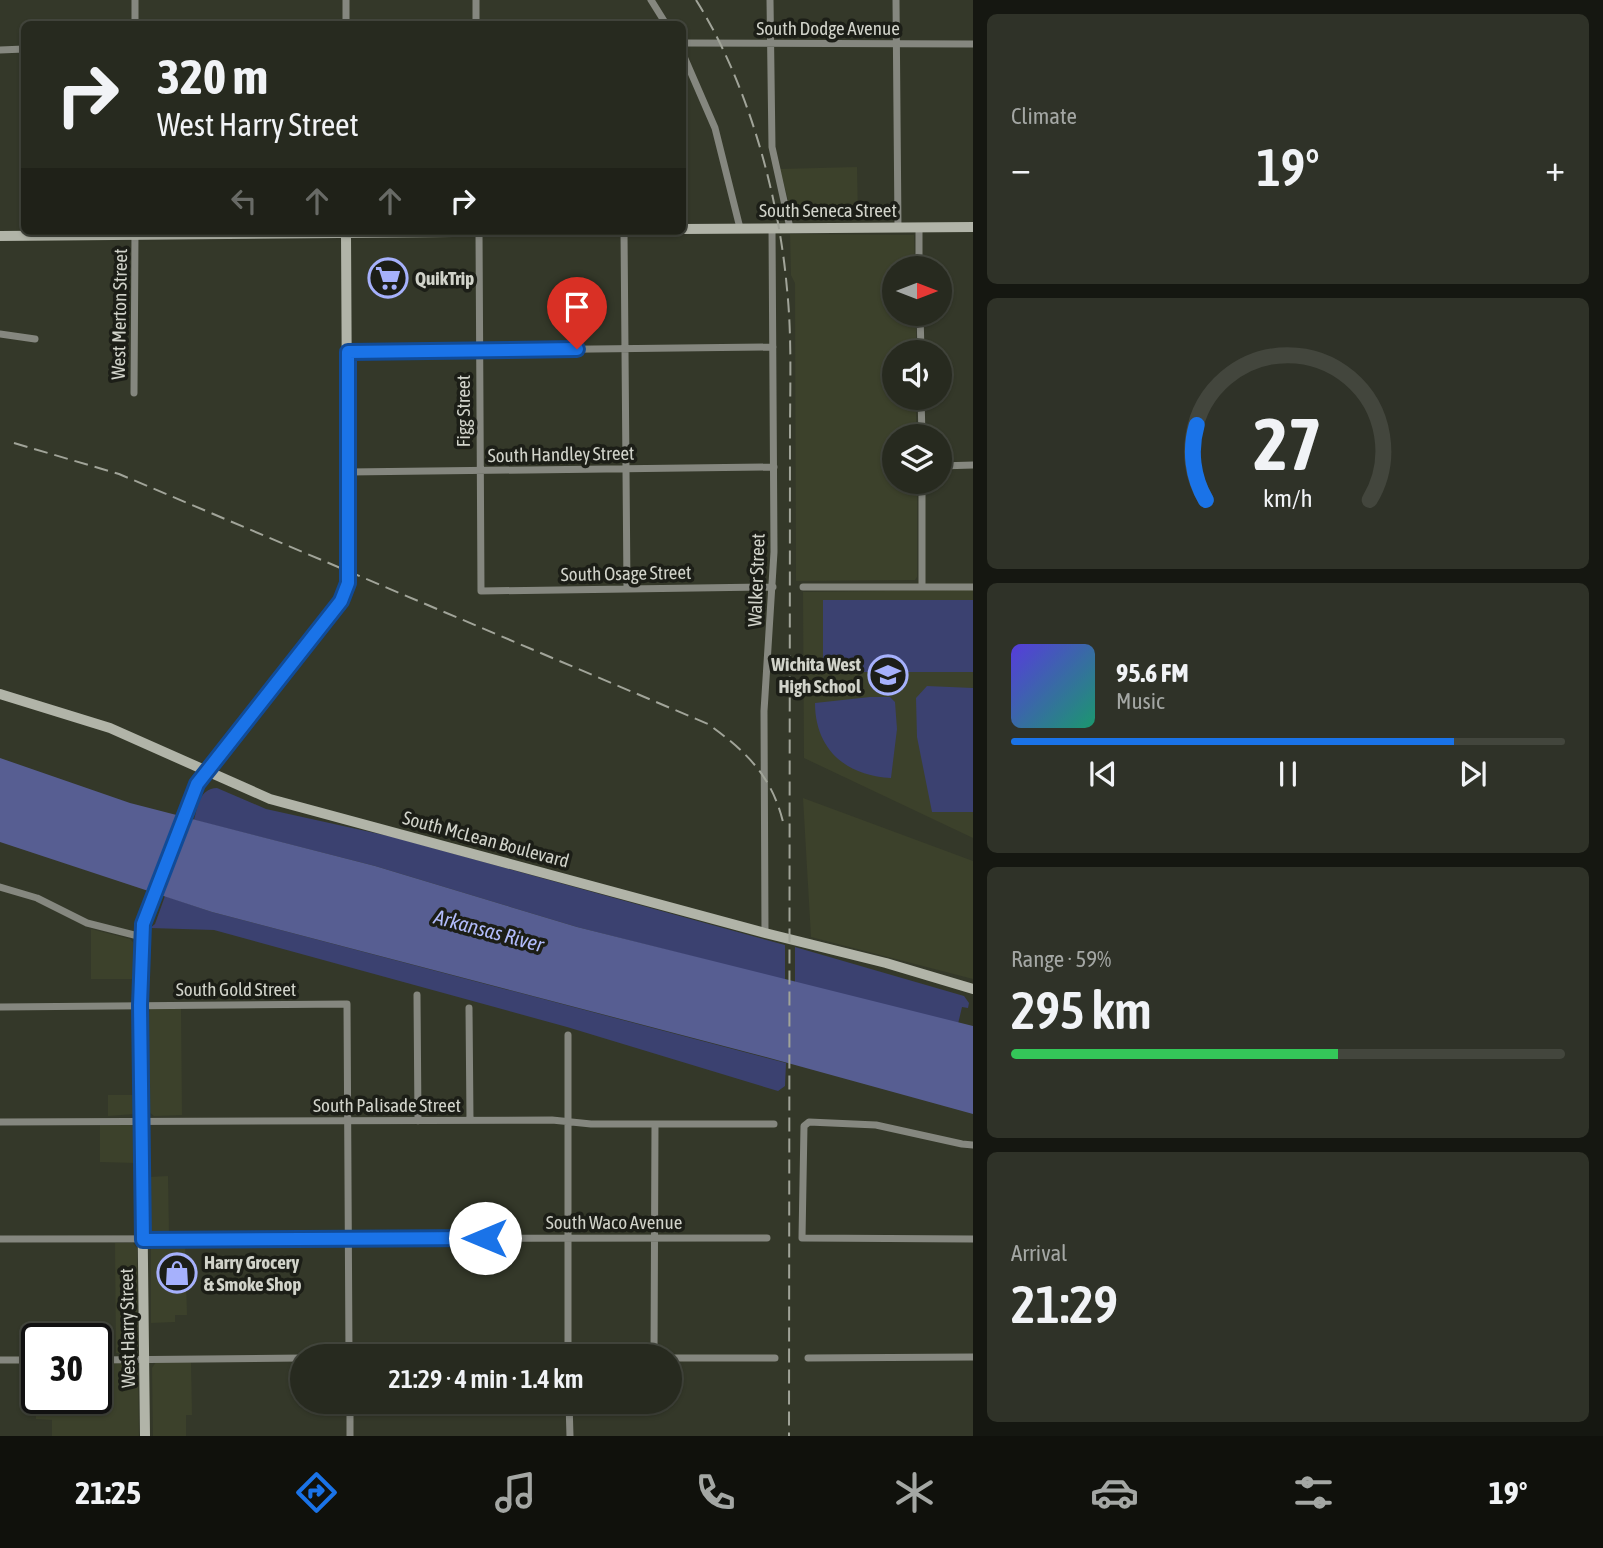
<!DOCTYPE html>
<html lang="en">
<head>
<meta charset="utf-8">
<style>
	body { margin:0; font-family:"Asap Condensed",sans-serif; background:#2f3228; color:#f1f3f6; height:100vh; display:flex; flex-direction:column; font-size:26px; white-space:nowrap }
	* { box-sizing:border-box; margin:0 }
	p { font-size:23px; color:#a4a7a4 }
	.icon { flex:none; width:38px; height:38px; fill:none; stroke:currentColor; stroke-width:2; stroke-linecap:round; stroke-linejoin:round }
	.map { position:relative; flex:1; overflow:hidden }
	.side { display:flex; flex-direction:column; gap:14px; padding:14px; background:#151711; width:630px }
	.side>* { flex:none }
	.hud { position:absolute; left:21px; top:21px; width:665px; height:214px; border-radius:10px; box-shadow:0 2px 5px #0004,0 0 0 2px #43463d; background:#272a1f; color:#f1f3f6; overflow:hidden }
	.needle { width:46px; rotate:90deg }
	.tools { position:absolute; left:882px; top:256px; display:grid; gap:14px }
	.tools a { display:grid; place-items:center; width:70px; height:70px; border-radius:50%; background:#272a1f; box-shadow:0 2px 5px #0004,0 0 0 2px #43463d; font-size:35px }
	.speed { position:absolute; left:21px; top:1323px; display:flex; gap:14px; font-size:35px; font-weight:700; text-align:center }
	.speed>* { display:grid; place-content:center; width:91px; height:91px; border-radius:50%; background:#272a1f; box-shadow:0 2px 5px #0004,0 0 0 2px #43463d; line-height:1 }
	.speed .limit { border:4px solid #111; border-radius:10px; background:#fff; color:#111 }
	.pin { position:absolute; display:grid; place-items:center; width:60px; height:60px; color:#fff; margin:-72px -30px; border-radius:50% 50% 50% 0; rotate:-45deg; box-shadow:0 0 7px #0007 }
	.pin .icon { rotate:45deg }
	.me { position:absolute; width:77px; margin:-38px; rotate:270deg; stroke-linejoin:round; filter:drop-shadow(0 0 5px #0008) }
	.turn { display:flex; align-items:center; gap:24px; height:147px; padding:0 21px; font-size:32px }
	.turn .icon { width:91px; height:91px; stroke-width:2.5 }
	.turn b { display:block; font-size:49px; line-height:60px }
	.lanes { display:flex; align-items:center; height:66px; padding:0 21px; background:#0003; justify-content:center; gap:35px; direction:ltr }
	.lanes .off { opacity:.35 }
	.big { font-size:52px; font-weight:600; line-height:1.1 }
	.side .tile { flex:1; display:flex; flex-direction:column; justify-content:center; gap:10px; min-width:0; padding:0 24px; border-radius:10px; background:#2f3228 }
	.side .dial { align-items:center; gap:0 }
	.dial svg { height:182px; overflow:visible; fill:none; stroke:#43463d; stroke-width:7; stroke-linecap:round; text-anchor:middle }
	.dial text { fill:#f1f3f6; stroke:none }
	.song { display:flex; align-items:center; gap:21px }
	.cover { width:84px; height:84px; border-radius:10px; background:linear-gradient(135deg,hsl(250 70% 55%),hsl(160 70% 35%)) }
	.played { height:7px; border-radius:4px; background:linear-gradient(90deg,#1a73e8 80%,#43463d 80%) }
	.keys { display:flex; justify-content:space-around; direction:ltr }
	.heat { display:flex; justify-content:space-between; align-items:center; font-size:38px; direction:ltr }
	.charge { height:10px; border-radius:5px; background:linear-gradient(90deg,#34c759 59%,#43463d 0) }
	.trip { position:absolute; left:290px; top:1344px; width:392px; height:70px; border-radius:35px; background:#272a1f; box-shadow:0 2px 5px #0004,0 0 0 2px #43463d; font-weight:600; line-height:70px; text-align:center }
	.menu { display:flex; height:112px; justify-content:space-around; align-items:center; background:#10110c; color:#a4a7a4 }
	.menu .icon { width:49px; height:49px }
	.menu .on { color:#1a73e8 }
	.menu b { font-size:32px; color:#f1f3f6 }
	main { display:flex; flex:1; min-height:0 }
	.map>svg:first-child { display:block }
</style>
</head>
<body>
<main>
<div class="map">
<svg width="973" height="1436" viewBox="0 0 973 1436">
	<rect width="100%" height="100%" fill="#343829"/>
	<!-- built -->
	<path fill="#3c412b" d="M857,167l1,49 -59,3 -7,-4 -12,-46z
		M790,234l124,1 1,33h-21v45h22v39h-22v45h22v39h-22v45h23v96l-2,3 -119,1 -1,-298 -4,-8z
		M973,590v248l-169,-80 -1,-166z
		M803,798l170,63v118l-162,-42z
		M91,929l39,10 3,3v37h-42z
		M181,1008l1,107 -28,1 -5,-4v-100l1,-3z
		M108,1095h27v19l-27,2z
		M100,1125h32l3,2 1,36 -36,-1z
		M168,1176l1,58h-13l-6,-4 -1,-53z
		M185,1242l2,73h-12v7l-24,1v-77l4,-3z
		M115,1243h18l4,5 1,103 -5,2h-17z
		M156,1362h35l1,53h-6v21h-33l-1,-68z
		M36,1363l1,35h59v-35h39l3,7 1,66h-87v-16l-16,-1z"/>
	<!-- green -->
	<path fill="#3b4170" d="M823,600h150v72h-150z
		M927,686l46,2v124h-41l-15,-75 -1,-39z
		M870,697h20l5,5 2,27 -6,49c-44,-2 -76,-28 -76,-75z
		M217,788l49,21 127,28 392,108v35l-208,-53 -202,-61 -181,-46c4,-14 5,-31 23,-32z
		M165,896l47,16 574,151 -1,23 -7,5 -211,-64 -353,-97 -64,-2 5,-4z
		M795,947l169,49 5,7 -1,5 -6,-1 -4,17 -163,-41z"/>
	<!-- water -->
	<path fill="#575e92" d="M0,758l130,45 245,63 202,61 396,99v88l-207,-57 -554,-145 -212,-70z"/>
	<g fill="none" stroke-linecap="round" stroke-linejoin="round">
		<!-- street -->
		<path stroke="#85877f" stroke-width="7" d="M135,0v24
			M346,0v24
			M476,0v24
			M651,0l15,24
			M770,0l2,147 18,81
			M896,0l2,227
			M682,43l291,1
			M0,50l24,-1
			M682,52l33,76 25,100
			M919,227v41
			M479,231l2,360 292,-4
			M624,231l3,358
			M920,313l1,39
			M0,334l35,5
			M348,352l425,-5
			M134,393l1,-161
			M921,397l1,39
			M940,466l33,-1
			M349,472l425,-5
			M922,481v106
			M803,587h170
			M0,887l37,11 50,25 55,14
			M765,933l-1,-222 10,-159 -2,-324
			M417,995l1,126
			M0,1007l347,-3 2,352
			M469,1008l1,112
			M0,1122l552,-2 39,4h183
			M973,1145l-11,-1 -86,-19 -67,-3 -5,4 -2,112 171,1
			M0,1239l767,-1
			M568,1356v-321
			M654,1356l1,-232
			M670,1358h105
			M808,1358l165,-1
			M0,1360h37
			M96,1360l207,-2
			M350,1402v34
			M569,1402l1,34"/>
		<!-- secondary -->
		<path stroke="#b1b4a8" stroke-width="10" d="M682,229l291,-2
			M0,236l558,-5
			M0,694l110,34 160,71 495,134 121,30 87,26
			M145,1436l-5,-431 3,-81 54,-140 144,-183 7,-18 -2,-349"/>
		<!-- rail -->
		<path stroke="#a1a499" stroke-width="2" stroke-dasharray="14 7" stroke-linecap="butt" d="M696,0c51,81 83,195 91,289 5,48 3,97 3,145l-1,1002
			M14,443l105,31 589,250c39,28 65,53 76,102"/>
	</g>
	<g fill="none" stroke-linecap="round" stroke-linejoin="round">
		<!-- route casing -->
		<g stroke="#114b97" stroke-width="18">
			<path id="route" d="M485,1238l-342,2 -3,-235 3,-81 54,-140 144,-183 7,-18v-231l229,-3"/>
		</g>
		<!-- route -->
		<use href="#route" stroke="#1a73e8" stroke-width="12"/>
	</g>
	<!-- icons -->
	<defs>
		<g id="supermarket-ring" transform="scale(2.0125)"><circle r="9.5" fill="#1c1e17" stroke="#a6b1fc" stroke-width="1.5"/><path d="M-6-5.5h2.5l.6 2H6L4.5 2H-2.5L-4.4-4H-6ZM-1.5 3.2a1.3 1.3 0 1 0 .1 0ZM3 3.2a1.3 1.3 0 1 0 .1 0Z" fill="#a6b1fc"/></g>
		<g id="school-ring" transform="scale(2.0125)"><circle r="9.5" fill="#1c1e17" stroke="#a6b1fc" stroke-width="1.5"/><path d="M0-5L7-2L0 1L-7-2ZM-4 1L0 2.5L4 1V4Q0 6-4 4Z" fill="#a6b1fc"/></g>
		<g id="shop-ring" transform="scale(2.0125)"><circle r="9.5" fill="#1c1e17" stroke="#a6b1fc" stroke-width="1.5"/><path d="M-5-2.5h2.3a2.7 3.5 0 0 1 5.4 0H5L5.5 6h-11ZM-1.5-2.5h3a1.5 2.3 0 0 0-3 0Z" fill="#a6b1fc"/></g>
	</defs>
	<g fill-rule="evenodd">
		<use href="#supermarket-ring" x="388" y="278"/>
		<use href="#school-ring" x="888" y="675"/>
		<use href="#shop-ring" x="177" y="1273"/>
	</g>
	<g text-anchor="middle" dominant-baseline="central" stroke-width="7" stroke-linejoin="round" paint-order="stroke">
		<!-- street labels -->
		<g font-size="19" fill="#d1d3ca" stroke="#1c1e17">
			<text x="828" y="28">South Dodge Avenue</text>
			<text x="828" y="210">South Seneca Street</text>
			<text transform="translate(119 314) rotate(-89)">West Merton Street</text>
			<text transform="translate(463 411) rotate(-90)">Figg Street</text>
			<text transform="translate(561 454) rotate(-1)">South Handley Street</text>
			<text transform="translate(626 573) rotate(-1)">South Osage Street</text>
			<text transform="translate(756 580) rotate(-88)">Walker Street</text>
			<text transform="translate(486 839) rotate(15)">South McLean Boulevard</text>
			<text x="236" y="989">South Gold Street</text>
			<text x="387" y="1105">South Palisade Street</text>
			<text x="614" y="1222">South Waco Avenue</text>
			<text transform="translate(127 1328) rotate(-91)">West Harry Street</text>
		</g>
		<!-- poi labels -->
		<g font-size="19" font-weight="bold" fill="#d1d3ca" stroke="#1c1e17" text-anchor="start">
			<text x="415" y="278">QuikTrip</text>
			<text x="861" y="664" text-anchor="end">Wichita West<tspan x="861" dy="22">High School</tspan></text>
			<text x="204" y="1262">Harry Grocery<tspan x="204" dy="22">&amp; Smoke Shop</tspan></text>
		</g>
		<!-- water labels -->
		<g font-size="21" font-style="italic" fill="#b2bcfb" stroke="#1c1e17">
			<text transform="translate(489 930) rotate(15)">Arkansas River</text>
		</g>
	</g>
</svg>
<div class="tools">
<a><svg class="needle" viewBox="-14 -14 28 28"><path d="M0-13l5 13h-10z" fill="#e53935"/><path d="M0 13l5-13h-10z" fill="#a4a7a4"/></svg></a>
<a><svg class="icon" aria-label="sound" viewBox="0 0 24 24"><path d="M4 9h4l5-4v14l-5-4H4zM17 9q2 3 0 6"/></svg></a>
<a><svg class="icon" aria-label="layers" viewBox="0 0 24 24"><path d="M12 4l9 5-9 5-9-5zM3 14l9 5 9-5"/></svg></a>
</div>
<div class="speed"><div class="limit">30</div></div>
<div class="pin" style="left:577px;top:349px;background:#d93025"><svg class="icon" aria-label="arrive" viewBox="0 0 24 24"><path d="M6 21V4h12l-3 4 3 4H6"/></svg></div>
<svg class="me" style="left:485px;top:1238px" viewBox="-20 -20 40 40"><circle r="19" fill="#fff"/><path d="M0-13L10 11 0 6-10 11z" fill="#1a73e8"/></svg>
<div class="trip">21:29 · 4 min · 1.4 km</div>
<div class="hud">
<div class="turn"><svg class="icon" aria-label="right" viewBox="0 0 24 24"><path d="M7 20v-9h11M14 6l5 5-5 5"/></svg><div><b>320 m</b>West Harry Street</div></div>
<div class="lanes"><svg class="icon off" aria-label="left" viewBox="0 0 24 24"><path d="M17 20v-9H6M10 6l-5 5 5 5"/></svg><svg class="icon off" aria-label="ahead" viewBox="0 0 24 24"><path d="M12 20V5M6 11l6-6 6 6"/></svg><svg class="icon off" aria-label="ahead" viewBox="0 0 24 24"><path d="M12 20V5M6 11l6-6 6 6"/></svg><svg class="icon" aria-label="right" viewBox="0 0 24 24"><path d="M7 20v-9h11M14 6l5 5-5 5"/></svg></div>
</div>
</div>
<section class="side">
<div class="tile"><p>Climate</p>
<div class="heat"><a>−</a><b class="big">19°</b><a>+</a></div>
</div>
<div class="tile dial"><svg viewBox="0 0 100 80">
<path d="M14 69A42 42 0 1 1 86 69"/>
<path d="M14 69A42 42 0 0 1 10 36" stroke="#1a73e8"/>
<text x="50" y="56" font-size="32" font-weight="700">27</text>
<text x="50" y="72" font-size="11">km/h</text>
</svg></div>
<div class="tile">
<div class="song"><i class="cover"></i><div><b>95.6 FM</b><p>Music</p></div></div>
<div class="played"></div>
<div class="keys"><svg class="icon" aria-label="previous" viewBox="0 0 24 24"><path d="M18 5L8 12l10 7zM5 5v14"/></svg><svg class="icon" aria-label="pause" viewBox="0 0 24 24"><path d="M8 5v14M16 5v14"/></svg><svg class="icon" aria-label="next" viewBox="0 0 24 24"><path d="M6 5l10 7-10 7zM19 5v14"/></svg></div>
</div>
<div class="tile"><p>Range · 59%</p><b class="big">295 km</b><div class="charge"></div></div>
<div class="tile"><p>Arrival</p><b class="big">21:29</b></div>
</section>
</main>
<nav class="menu">
<b>21:25</b>
<svg class="icon on" aria-label="directions" viewBox="0 0 24 24"><path d="M12 3l9 9-9 9-9-9zM9 14v-3h6M13 9l2 2-2 2"/></svg>
<svg class="icon" aria-label="music" viewBox="0 0 24 24"><path d="M9 18V5l10-2v13"/><circle cx="6" cy="18" r="3"/><circle cx="16" cy="16" r="3"/></svg>
<svg class="icon" aria-label="phone" viewBox="0 0 24 24"><path d="M5 4h4l2 5-3 2q2 4 5 5l2-3 5 2v4C11 20 4 13 5 4z"/></svg>
<svg class="icon" aria-label="climate" viewBox="0 0 24 24"><path d="M12 3v18M4 7l16 10M4 17L20 7"/></svg>
<svg class="icon" aria-label="car" viewBox="0 0 24 24"><path d="M5 17H2v-5l4-1 3-4h7l3 4 3 1v5h-3M9 17h6M6 11h13"/><circle cx="7" cy="17" r="2"/><circle cx="17" cy="17" r="2"/></svg>
<svg class="icon" aria-label="filters" viewBox="0 0 24 24"><path d="M4 7h16M4 17h16"/><circle cx="9" cy="7" r="2"/><circle cx="15" cy="17" r="2"/></svg>
<b>19°</b>
</nav>
</body>
</html>
